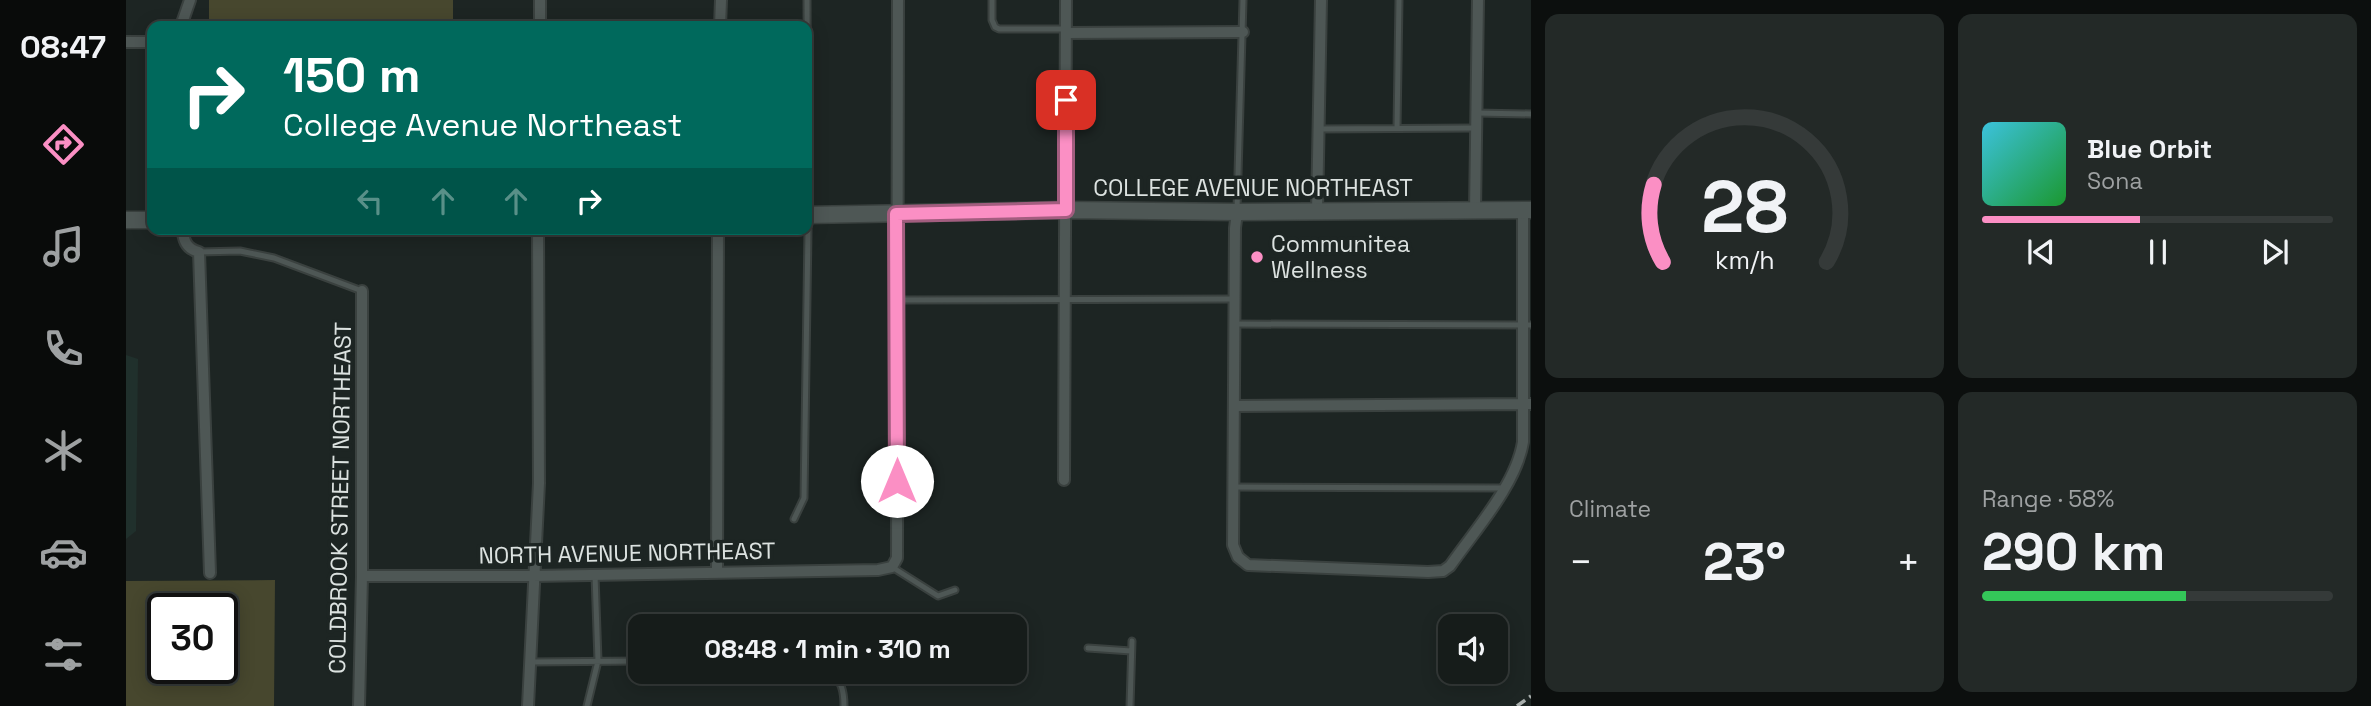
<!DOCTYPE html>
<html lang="en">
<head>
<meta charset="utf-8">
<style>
	body { margin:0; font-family:"Space Grotesk",sans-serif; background:#232927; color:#f1f3f6; height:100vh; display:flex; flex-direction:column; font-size:26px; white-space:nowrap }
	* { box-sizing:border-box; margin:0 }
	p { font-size:23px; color:#9ea1a2 }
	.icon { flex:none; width:38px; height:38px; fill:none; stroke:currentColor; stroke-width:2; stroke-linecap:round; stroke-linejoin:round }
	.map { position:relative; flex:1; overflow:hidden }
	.drawer { display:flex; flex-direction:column; gap:14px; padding:14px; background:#0c0f0e; width:840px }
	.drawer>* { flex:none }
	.guide { position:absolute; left:21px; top:21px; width:665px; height:214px; border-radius:14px; box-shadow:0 4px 18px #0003,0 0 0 2px #353a39; background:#00695c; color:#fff; overflow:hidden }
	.buttons { position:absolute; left:1312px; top:614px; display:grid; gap:14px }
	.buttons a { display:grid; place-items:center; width:70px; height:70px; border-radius:14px; background:#161c1a; box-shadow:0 4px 18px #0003,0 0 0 2px #353a39; font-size:35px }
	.speed { position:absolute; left:21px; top:593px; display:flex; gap:14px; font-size:35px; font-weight:700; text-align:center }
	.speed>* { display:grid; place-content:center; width:91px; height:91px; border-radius:50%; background:#161c1a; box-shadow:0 4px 18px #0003,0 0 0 2px #353a39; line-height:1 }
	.speed .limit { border:4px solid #111; border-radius:10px; background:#fff; color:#111 }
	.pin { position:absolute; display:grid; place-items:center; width:60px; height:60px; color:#fff; margin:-30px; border-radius:14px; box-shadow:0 4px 10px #0006 }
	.me { position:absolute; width:77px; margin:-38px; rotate:0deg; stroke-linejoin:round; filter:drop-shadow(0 0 5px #0008) }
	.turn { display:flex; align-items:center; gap:24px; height:147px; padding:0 21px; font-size:32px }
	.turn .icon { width:91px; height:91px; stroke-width:2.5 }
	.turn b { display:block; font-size:49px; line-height:60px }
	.lanes { display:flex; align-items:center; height:66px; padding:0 21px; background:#0003; justify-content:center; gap:35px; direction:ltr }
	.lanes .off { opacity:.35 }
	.big { font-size:52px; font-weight:800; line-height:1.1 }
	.drawer .tile { flex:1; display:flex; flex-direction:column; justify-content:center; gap:10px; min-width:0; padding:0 24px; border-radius:14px; background:#232927 }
	.drawer .dial { align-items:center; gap:0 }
	.dial svg { height:182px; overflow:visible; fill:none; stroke:#353a39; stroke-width:7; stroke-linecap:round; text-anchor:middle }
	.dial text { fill:#f1f3f6; stroke:none }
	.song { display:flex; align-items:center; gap:21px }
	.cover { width:84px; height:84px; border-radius:10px; background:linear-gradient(135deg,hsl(190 70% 55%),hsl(130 70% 35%)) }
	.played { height:7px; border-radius:4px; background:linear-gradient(90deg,#fb8fc4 45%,#353a39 45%) }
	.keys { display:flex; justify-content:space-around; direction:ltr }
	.heat { display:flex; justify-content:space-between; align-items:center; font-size:38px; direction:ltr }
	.charge { height:10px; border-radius:5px; background:linear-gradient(90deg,#34c759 58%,#353a39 0) }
	.drawer .tiles { flex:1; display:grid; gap:14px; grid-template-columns:repeat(2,1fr) }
	.trip { position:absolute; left:502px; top:614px; width:399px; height:70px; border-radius:14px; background:#161c1a; box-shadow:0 4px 18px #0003,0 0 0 2px #353a39; font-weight:800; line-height:70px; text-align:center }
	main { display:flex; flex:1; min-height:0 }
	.tabs { display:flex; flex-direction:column; width:126px; justify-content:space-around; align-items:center; background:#090b0a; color:#9ea1a2 }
	.tabs .icon { width:49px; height:49px }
	.tabs .active { color:#fb8fc4 }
	.tabs b { font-size:32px; color:#f1f3f6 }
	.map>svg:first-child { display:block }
</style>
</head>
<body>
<main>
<nav class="tabs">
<b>08:47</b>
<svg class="icon active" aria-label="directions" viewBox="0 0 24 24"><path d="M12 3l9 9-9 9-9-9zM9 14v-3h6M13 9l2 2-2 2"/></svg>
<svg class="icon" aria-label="music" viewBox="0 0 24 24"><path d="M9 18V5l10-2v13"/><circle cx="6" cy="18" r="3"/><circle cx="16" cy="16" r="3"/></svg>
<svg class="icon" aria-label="phone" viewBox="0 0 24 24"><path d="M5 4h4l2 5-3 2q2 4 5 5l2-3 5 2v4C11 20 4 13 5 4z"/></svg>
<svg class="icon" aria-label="climate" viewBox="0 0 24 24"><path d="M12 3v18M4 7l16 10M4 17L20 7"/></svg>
<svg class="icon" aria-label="car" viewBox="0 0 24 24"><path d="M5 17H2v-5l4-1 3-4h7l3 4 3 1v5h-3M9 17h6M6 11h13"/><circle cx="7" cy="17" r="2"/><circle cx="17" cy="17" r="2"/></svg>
<svg class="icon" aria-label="filters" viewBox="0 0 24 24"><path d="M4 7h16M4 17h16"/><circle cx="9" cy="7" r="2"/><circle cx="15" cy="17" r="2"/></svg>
</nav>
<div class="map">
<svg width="1405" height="706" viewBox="0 0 1405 706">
	<rect width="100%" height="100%" fill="#1d2523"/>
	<!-- built -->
	<path fill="#20302c" d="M0,355l12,4 -2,172 -10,8z"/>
	<!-- green -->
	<path fill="#47472e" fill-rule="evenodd" d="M83,0h244v22l-80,4h-164z
		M149,580l-1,126h-148v-125zM96,609v59h-59v-59z"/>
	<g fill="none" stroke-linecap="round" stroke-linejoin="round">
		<!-- service casing -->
		<g stroke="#3a413f" stroke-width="9">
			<path id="service" d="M866,0v20l3,7 4,2h66
				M1351,113l54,1
				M1271,128l2,-128
				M1192,129l158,-1
				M1111,209l6,-209
				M73,252l41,-1 34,7 88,33
				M771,300l337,-1
				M1108,324l297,1
				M1107,487l270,1
				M668,519l10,-21 4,-267 -1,-231
				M766,567l46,29 17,-6
				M962,648l43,3
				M403,662l111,-1
				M703,672c13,8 15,20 15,34
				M461,706l11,-45 -3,-86
				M1004,706l2,-65"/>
		</g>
		<!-- minor casing -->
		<g stroke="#3a413f" stroke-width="14">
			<path id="minor" d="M55,26l9,-26
				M414,26v-26
				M594,26l1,-26
				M940,33l177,-1
				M0,42h26
				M1349,211l3,-211
				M1111,212l-2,16 -2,317 5,12 10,8 180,7 15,-1 7,-5c25,-36 66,-81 73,-124v-232
				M1191,212l4,-212
				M57,229c0,12 4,20 16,23l11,321
				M1108,406l297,-2
				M938,480l2,-480
				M591,573l1,-344
				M236,576h171l345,-6 14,-3 5,-9 1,-558
				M233,706l3,-130v-285
				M402,706l11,-223 -1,-254"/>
		</g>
		<!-- secondary casing -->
		<g stroke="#3a413f" stroke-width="19">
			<path id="secondary" d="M681,215l259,-5 171,2 294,-2
				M0,220h26"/>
		</g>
		<!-- service -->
		<use href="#service" stroke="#4e5755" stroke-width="5"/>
		<!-- minor -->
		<use href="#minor" stroke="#4e5755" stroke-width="10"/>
		<!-- secondary -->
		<use href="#secondary" stroke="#4e5755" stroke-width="16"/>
		<!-- rail -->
		<path stroke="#a8aeac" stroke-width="3.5" stroke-dasharray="10 5" stroke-linecap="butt" d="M1391,706l14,-10"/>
	</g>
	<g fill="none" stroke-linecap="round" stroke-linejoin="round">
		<!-- route casing -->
		<g stroke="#a35d7f" stroke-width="18">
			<path id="route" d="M771,481l-1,-267 170,-4v-110"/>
		</g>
		<!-- route -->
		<use href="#route" stroke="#fb8fc4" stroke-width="12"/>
	</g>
	<!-- markers -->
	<circle fill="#fb8fc4" stroke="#1d2523" stroke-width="2.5" cx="1131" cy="257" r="7"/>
	<g text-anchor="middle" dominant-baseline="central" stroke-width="7" stroke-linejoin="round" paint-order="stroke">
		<!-- street labels -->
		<g font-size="23" fill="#dce2e0" stroke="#1d2523">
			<text x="1127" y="188">COLLEGE AVENUE NORTHEAST</text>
			<text transform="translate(214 498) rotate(-89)">COLDBROOK STREET NORTHEAST</text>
			<text transform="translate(501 553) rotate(-1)">NORTH AVENUE NORTHEAST</text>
		</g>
		<!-- poi labels -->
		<g font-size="23" fill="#dce2e0" stroke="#1d2523" text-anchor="start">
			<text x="1145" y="244">Communitea<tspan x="1145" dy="26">Wellness</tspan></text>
		</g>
	</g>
</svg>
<div class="buttons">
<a><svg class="icon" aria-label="sound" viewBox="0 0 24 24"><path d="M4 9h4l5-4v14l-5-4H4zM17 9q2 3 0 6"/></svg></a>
</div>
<div class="speed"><div class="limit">30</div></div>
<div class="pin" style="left:940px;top:100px;background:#d93025"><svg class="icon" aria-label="arrive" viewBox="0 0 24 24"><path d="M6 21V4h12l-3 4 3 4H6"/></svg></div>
<svg class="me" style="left:771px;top:481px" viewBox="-20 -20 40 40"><circle r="19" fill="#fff"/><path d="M0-13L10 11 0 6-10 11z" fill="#fb8fc4"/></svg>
<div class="trip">08:48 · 1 min · 310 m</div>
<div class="guide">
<div class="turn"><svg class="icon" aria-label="right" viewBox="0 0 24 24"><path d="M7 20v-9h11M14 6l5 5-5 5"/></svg><div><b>150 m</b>College Avenue Northeast</div></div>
<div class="lanes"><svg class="icon off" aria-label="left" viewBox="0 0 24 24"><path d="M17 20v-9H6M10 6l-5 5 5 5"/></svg><svg class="icon off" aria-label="ahead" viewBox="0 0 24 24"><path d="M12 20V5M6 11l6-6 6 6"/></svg><svg class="icon off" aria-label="ahead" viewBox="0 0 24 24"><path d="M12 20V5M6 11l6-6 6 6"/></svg><svg class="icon" aria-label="right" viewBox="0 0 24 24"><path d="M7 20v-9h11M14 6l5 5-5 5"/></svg></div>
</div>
</div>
<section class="drawer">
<div class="tiles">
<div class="tile dial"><svg viewBox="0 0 100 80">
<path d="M14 69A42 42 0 1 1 86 69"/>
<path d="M14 69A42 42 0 0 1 10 35" stroke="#fb8fc4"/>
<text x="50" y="56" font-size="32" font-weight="700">28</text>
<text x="50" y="72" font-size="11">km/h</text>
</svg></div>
<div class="tile">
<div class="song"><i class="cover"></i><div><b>Blue Orbit</b><p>Sona</p></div></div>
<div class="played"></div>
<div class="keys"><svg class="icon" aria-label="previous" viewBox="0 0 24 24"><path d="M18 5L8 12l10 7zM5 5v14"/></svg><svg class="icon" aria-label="pause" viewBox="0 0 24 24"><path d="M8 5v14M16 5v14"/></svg><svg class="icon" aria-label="next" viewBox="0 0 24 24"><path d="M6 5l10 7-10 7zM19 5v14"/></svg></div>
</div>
<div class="tile"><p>Climate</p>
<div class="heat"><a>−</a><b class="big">23°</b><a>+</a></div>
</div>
<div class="tile"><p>Range · 58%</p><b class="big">290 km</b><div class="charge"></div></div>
</div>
</section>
</main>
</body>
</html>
